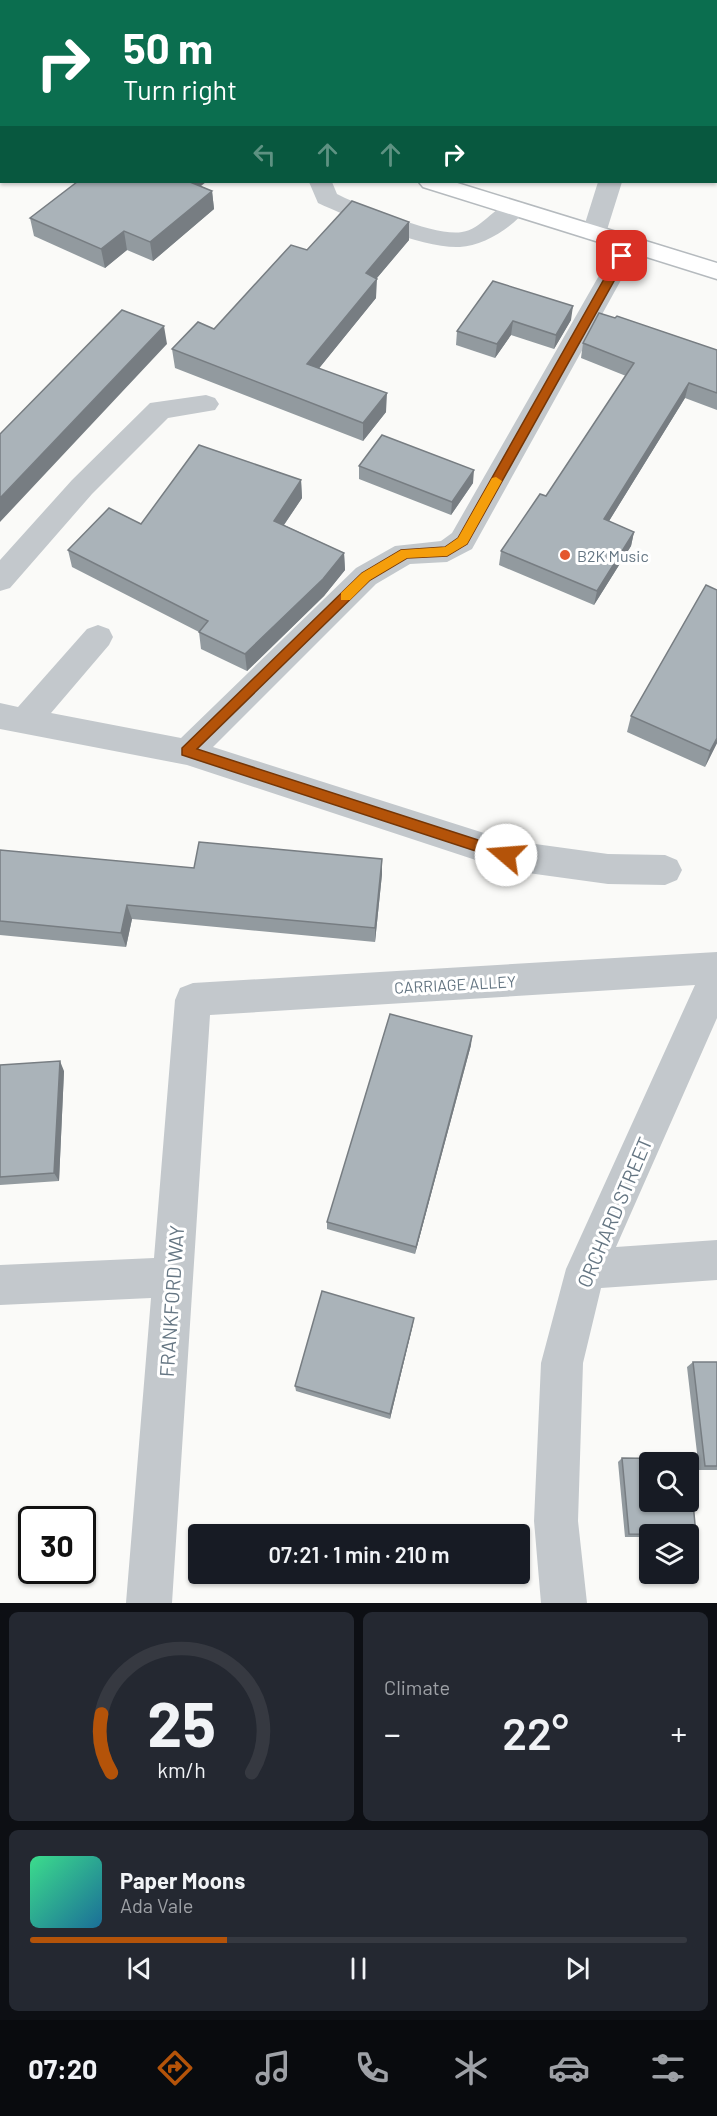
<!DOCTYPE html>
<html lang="en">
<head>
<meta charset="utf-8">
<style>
	body { margin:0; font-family:Barlow,sans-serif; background:#242831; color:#f1f3f6; height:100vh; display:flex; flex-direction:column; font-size:22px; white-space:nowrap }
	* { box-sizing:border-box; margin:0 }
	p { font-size:20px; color:#9ea1a6 }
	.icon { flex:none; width:33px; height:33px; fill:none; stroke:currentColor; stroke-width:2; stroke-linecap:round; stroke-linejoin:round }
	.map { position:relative; height:1603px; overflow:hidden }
	.panel { display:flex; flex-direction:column; gap:9px; padding:9px; background:#0d0f14; flex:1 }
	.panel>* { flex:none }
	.banner { position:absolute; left:0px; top:0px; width:717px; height:183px; box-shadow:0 2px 4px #0004; background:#0b6e4f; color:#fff; overflow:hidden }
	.controls { position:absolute; left:639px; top:1452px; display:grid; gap:12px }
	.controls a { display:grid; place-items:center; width:60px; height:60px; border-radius:6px; background:#171b24; box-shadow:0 2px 4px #0004; font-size:30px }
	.speed { position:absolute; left:18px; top:1506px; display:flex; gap:12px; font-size:30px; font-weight:700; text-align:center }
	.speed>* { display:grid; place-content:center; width:78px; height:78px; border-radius:50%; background:#171b24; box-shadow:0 2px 4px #0004; line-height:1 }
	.speed .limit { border:3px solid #111; border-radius:9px; background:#fff; color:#111 }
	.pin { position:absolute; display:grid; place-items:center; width:51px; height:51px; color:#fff; margin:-26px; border-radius:12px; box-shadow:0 3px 9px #0006 }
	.me { position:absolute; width:66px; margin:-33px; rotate:288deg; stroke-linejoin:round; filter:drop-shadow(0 0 4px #0008) }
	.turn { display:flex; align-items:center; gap:21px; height:126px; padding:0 24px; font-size:27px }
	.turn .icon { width:78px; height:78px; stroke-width:2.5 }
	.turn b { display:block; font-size:42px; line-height:51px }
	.lanes { display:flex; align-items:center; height:57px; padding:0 24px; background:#0003; justify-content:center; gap:30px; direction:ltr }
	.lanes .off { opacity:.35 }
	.big { font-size:45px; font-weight:600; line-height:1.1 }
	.panel .widget { flex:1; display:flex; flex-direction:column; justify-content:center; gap:9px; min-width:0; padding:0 21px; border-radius:9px; background:#242831 }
	.panel .dial { align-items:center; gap:0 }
	.dial svg { height:156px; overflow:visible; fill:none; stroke:#363941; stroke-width:7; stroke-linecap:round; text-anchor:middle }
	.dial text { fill:#f1f3f6; stroke:none }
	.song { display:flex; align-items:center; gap:18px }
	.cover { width:72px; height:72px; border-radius:9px; background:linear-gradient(135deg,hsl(150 70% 55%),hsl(200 70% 35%)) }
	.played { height:6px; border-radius:3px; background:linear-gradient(90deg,#b45309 30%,#363941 30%) }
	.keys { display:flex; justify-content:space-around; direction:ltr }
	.heat { display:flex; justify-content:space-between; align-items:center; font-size:33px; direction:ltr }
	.panel .tiles { flex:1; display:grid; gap:9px; grid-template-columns:1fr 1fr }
	.widget:last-child { grid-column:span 2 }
	.trip { position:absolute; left:188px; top:1524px; width:342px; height:60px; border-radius:6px; background:#171b24; box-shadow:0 2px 4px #0004; font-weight:600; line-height:60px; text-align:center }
	.tab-bar { display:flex; height:96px; justify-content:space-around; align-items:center; background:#090b0e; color:#9ea1a6 }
	.tab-bar .icon { width:42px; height:42px }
	.tab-bar .current { color:#b45309 }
	.tab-bar b { font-size:27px; color:#f1f3f6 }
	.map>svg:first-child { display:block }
</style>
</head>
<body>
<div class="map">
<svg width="717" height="1603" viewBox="0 0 717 1603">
	<rect width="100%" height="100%" fill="#fafaf8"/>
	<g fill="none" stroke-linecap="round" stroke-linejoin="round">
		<!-- major casing -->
		<g stroke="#b5babe" stroke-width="3">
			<path id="major" d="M0,0h15l1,2h-14v5z
				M419,182h35l263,81v16l-294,-92z"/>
		</g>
		<!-- minor -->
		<path fill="#c3c8cc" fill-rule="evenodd" d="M278,0h21l-22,2z
			M338,0h20l-21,2z
			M420,0h20l1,2h-21z
			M564,0h22l1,2h-22z
			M620,0h22l-23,2z
			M2,117v15l-2,1v-15z
			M309,182h23l5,12 8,4c25,10 92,39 117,34 24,-4 36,-35 61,-29l4,5c-13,19 -44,38 -67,39 -36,2 -109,-29 -142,-44z
			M598,182h24l-16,51 -3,5 -9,2 -9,-2 -3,-5z
			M629,236l9,3 3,5 -169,305 -25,13 -37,2 -34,20 -163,163 293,93 102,14 57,1 12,5 5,10 -5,10 -12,5 -57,-1 -102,-14 -319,-105 -187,-36v-26l18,4 69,-78 11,-4 11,4 4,8 -4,8 -58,68 130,25 175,-170 39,-22 46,-5 11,-8 165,-289 3,-5z
			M206,395l9,3 4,6 -4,6 -47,8 -76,76 -82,94 -10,3v-31l72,-80 78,-77z
			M717,952v66l-101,229 101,-7v40l-116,8 -18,75 -5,158 9,82h-46l-7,-82 7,-158 25,-94 129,-284 -485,30 -38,588h-46l25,-305 -151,7v-40l154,-7 21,-258 5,-12 13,-5z"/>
		<!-- major -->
		<use href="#major" fill="#fff" fill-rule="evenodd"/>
	</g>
	<!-- wall -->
	<path fill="#929a9f" d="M201,186l11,5 2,18 -61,52 -26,-11 -22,18 -71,-32 -4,-18z
		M409,222v18l-33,39v19l-57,70 67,44 -23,29 -188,-73 -3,-19 42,-20 93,-79z
		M493,281l78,39 -17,29 -43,-14 -16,23 -39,-13 1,-14z
		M583,343l134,7v60l-32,-12 -76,123 25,11 -3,14 -37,59 -95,-40 2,-14 45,-55 80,-120 -45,-18z
		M359,466l114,17 -22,32 -92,-36z
		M301,480l1,18 -18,27 60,28 1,17 -21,26 -77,75 -46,-22 -2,-17 -127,-65 -4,-17 73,-26z
		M631,716l86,27 -12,24 -78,-35z
		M0,850l194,18 188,-9v15l-7,68 -243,-23 -6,28 -126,-12z
		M471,1045l-56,209 -88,-25v-7z
		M0,1065l64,6 -5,110 -59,4z
		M413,1324l-23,95 -94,-28 -1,-5z
		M693,1362h24v108h-18l-12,-103z
		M622,1458l74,77 -5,3h-3v-4h-38v3h-25l-7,-75z"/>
	<!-- shaded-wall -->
	<path fill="#777d82" d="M717,27v16l-1,1v-16z
		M184,182h22l-20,16z
		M212,191l2,18 -61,52 -3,-19z
		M409,222v18l-43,51v-18z
		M124,231l3,19 -22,18 -4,-19z
		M377,279l-1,19 -68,84 -1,-18z
		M573,306l-2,14 -17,29 2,-14z
		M513,321l-2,14 -16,23 2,-14z
		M164,326l3,18 -167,178v-24z
		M689,383l-4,15 -84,136 3,-15z
		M387,393l-1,19 -23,29v-18z
		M474,470l-1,13 -22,32 1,-13z
		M301,480l1,18 -27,40 -1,-17z
		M634,532l-3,14 -37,59 3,-14z
		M344,553l1,17 -21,26 -77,75 -2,-17z
		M717,738v5l-12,24 5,-16z
		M382,859v15l-7,68v-14z
		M127,905l5,14 -6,28 -5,-14z
		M472,1036l-1,9 -56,209 1,-7z
		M60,1061l4,10 -5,110 -5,-8z
		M414,1318l-1,6 -23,95v-5z"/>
	<!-- building -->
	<path fill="#aab3b9" stroke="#777d82" stroke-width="1.5" fill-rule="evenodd" d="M378,0h35l6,2h-42z
		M671,0h46v27l-1,1v-26h-48z
		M77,182h113l22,9 -62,51 -26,-11 -23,18 -71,-31z
		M352,201l57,21 -43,51 11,6 -70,85 80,29 -24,30 -191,-74 26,-27 16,7 77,-84 16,5z
		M493,281l80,25 -17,29 -43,-14 -16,23 -40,-13z
		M122,310l42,16 -164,172v-64z
		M599,313l16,5 2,-2 100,34v43l-28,-10 -85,136 30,13 -37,59 -96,-40 39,-57 6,2 88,-133 -51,-20z
		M382,435l92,35 -22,32 -93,-36z
		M199,445l102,35 -27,41 70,32 -21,26 -78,75 -46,-22 9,-11 -140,-71 41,-42 32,16z
		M706,585l11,5v148l-7,13 -79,-35z
		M199,842l183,17 -7,69 -248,-23 -6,28 -121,-12v-71l194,18z
		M390,1014l82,22 -56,211 -89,-25z
		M60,1061l-6,112 -54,4v-112z
		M322,1291l92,27 -24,96 -95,-28z
		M693,1362h24v104h-12z
		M622,1458l67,1 7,76 -67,-1zM650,1462h38v40h-38z"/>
	<!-- route -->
	<path fill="#b45309" stroke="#753606" stroke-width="1.5" d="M622,253l6,3 -161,288 -20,12 -40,2 -37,22 -173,169 309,100 5,1v9l-5,2 -324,-106v-7l180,-175 39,-23 44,-3 13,-9 159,-282z"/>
	<!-- slow -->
	<path fill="#f59e0b" d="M496,477l6,4 -35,63 -20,12 -40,2 -37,22 -20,20h-9v-7l21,-20 39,-23 44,-3 13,-9 34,-60z"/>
	<!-- markers -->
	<circle fill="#e4572e" stroke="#fff" stroke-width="2" cx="565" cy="555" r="6"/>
	<g text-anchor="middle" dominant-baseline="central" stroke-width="6" stroke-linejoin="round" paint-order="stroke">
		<!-- poi labels -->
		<g font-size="16" fill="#657683" stroke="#fff" text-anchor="start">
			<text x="577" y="555">B2K Music</text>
		</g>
		<!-- street labels -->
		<g font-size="16" fill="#657683" stroke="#fff">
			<text transform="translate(455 984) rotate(-3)">CARRIAGE ALLEY</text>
		</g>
		<!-- near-street labels -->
		<g font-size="20" fill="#657683" stroke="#fff">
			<text transform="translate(614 1212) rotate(-67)">ORCHARD STREET</text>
			<text transform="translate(171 1301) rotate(-86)">FRANKFORD WAY</text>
		</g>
	</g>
</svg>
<div class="controls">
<a><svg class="icon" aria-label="search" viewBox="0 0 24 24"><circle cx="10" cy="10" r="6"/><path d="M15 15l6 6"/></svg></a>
<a><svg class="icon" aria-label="layers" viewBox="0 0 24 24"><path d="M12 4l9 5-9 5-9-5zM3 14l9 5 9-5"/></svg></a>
</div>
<div class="speed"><div class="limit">30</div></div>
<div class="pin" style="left:622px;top:256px;background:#d93025"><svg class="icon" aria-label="arrive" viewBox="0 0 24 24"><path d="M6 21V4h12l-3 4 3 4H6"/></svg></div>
<svg class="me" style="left:506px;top:855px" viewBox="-20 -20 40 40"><circle r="19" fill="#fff"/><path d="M0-13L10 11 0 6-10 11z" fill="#b45309"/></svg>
<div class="trip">07:21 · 1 min · 210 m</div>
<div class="banner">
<div class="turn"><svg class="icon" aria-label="right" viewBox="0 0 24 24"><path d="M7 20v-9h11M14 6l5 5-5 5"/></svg><div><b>50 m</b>Turn right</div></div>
<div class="lanes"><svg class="icon off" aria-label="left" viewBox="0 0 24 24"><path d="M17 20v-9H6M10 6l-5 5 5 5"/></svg><svg class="icon off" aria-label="ahead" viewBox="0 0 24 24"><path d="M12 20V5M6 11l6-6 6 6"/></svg><svg class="icon off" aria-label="ahead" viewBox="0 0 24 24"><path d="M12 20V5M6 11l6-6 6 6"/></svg><svg class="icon" aria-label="right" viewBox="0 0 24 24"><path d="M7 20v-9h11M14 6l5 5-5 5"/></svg></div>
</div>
</div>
<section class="panel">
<div class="tiles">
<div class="widget dial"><svg viewBox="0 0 100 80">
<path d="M14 69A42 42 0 1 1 86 69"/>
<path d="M14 69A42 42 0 0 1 9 39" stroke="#b45309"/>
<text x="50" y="56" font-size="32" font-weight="700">25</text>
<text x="50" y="72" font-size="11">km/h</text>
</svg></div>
<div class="widget"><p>Climate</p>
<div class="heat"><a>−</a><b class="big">22°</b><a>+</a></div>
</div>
<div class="widget">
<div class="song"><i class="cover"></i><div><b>Paper Moons</b><p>Ada Vale</p></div></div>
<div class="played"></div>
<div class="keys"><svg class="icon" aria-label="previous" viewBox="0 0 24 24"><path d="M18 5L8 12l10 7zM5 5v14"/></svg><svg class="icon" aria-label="pause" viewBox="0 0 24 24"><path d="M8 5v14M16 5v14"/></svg><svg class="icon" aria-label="next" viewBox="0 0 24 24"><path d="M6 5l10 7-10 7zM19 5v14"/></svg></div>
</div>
</div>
</section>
<nav class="tab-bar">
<b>07:20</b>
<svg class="icon current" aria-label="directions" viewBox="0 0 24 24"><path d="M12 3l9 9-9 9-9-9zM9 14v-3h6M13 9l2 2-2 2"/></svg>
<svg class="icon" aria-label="music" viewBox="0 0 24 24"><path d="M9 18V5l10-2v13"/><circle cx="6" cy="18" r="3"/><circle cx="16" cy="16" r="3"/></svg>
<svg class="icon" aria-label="phone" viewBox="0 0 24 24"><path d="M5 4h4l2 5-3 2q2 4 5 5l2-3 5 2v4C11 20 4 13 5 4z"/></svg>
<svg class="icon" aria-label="climate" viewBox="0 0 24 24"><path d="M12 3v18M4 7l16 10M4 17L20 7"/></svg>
<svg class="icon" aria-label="car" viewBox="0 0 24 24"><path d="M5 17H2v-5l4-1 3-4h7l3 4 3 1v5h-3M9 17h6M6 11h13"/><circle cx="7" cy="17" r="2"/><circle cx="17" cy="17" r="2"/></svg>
<svg class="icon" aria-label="filters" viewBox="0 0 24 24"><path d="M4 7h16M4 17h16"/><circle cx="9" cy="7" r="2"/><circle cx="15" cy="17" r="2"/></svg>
</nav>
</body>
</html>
